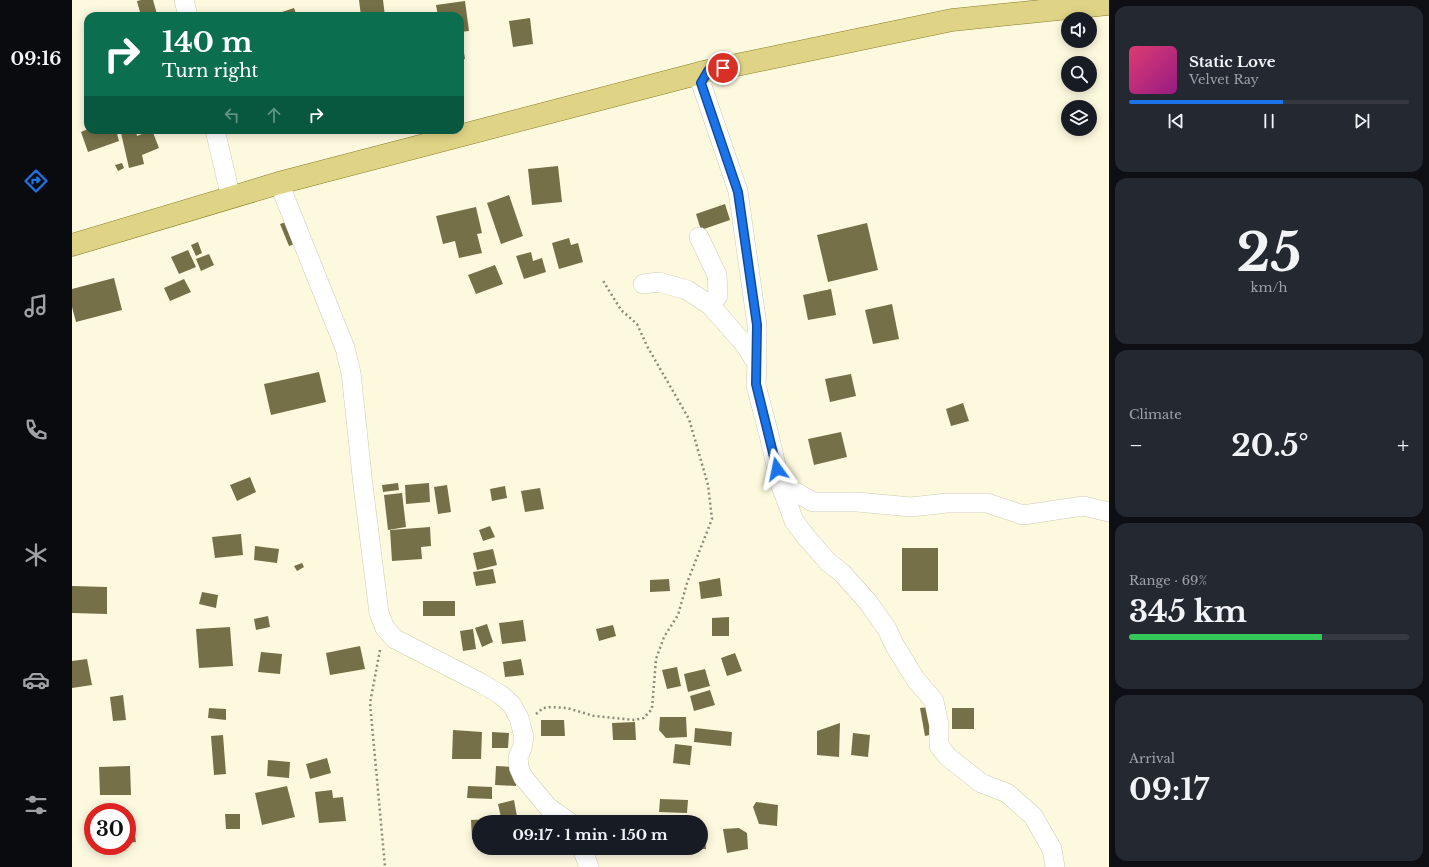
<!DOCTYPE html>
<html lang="en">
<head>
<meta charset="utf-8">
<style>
	body { margin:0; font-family:"Libre Baskerville",serif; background:#242831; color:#f1f3f6; height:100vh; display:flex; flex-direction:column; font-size:15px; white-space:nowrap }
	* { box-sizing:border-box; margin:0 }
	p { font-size:13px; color:#9ea1a6 }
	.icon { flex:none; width:22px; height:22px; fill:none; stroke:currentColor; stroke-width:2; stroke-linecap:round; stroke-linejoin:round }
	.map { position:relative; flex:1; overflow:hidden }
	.sheet { display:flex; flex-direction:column; gap:6px; padding:6px; background:#0d0f14; width:320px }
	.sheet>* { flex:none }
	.top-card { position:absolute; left:12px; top:12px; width:380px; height:122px; border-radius:12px; box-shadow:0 2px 10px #0003; background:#0b6e4f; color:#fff; overflow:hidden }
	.tools { position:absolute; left:989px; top:12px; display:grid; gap:8px }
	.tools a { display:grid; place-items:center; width:36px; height:36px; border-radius:50%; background:#171b24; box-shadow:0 2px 10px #0003; font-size:20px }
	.speed { position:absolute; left:12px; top:803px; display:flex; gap:8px; font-size:20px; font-weight:700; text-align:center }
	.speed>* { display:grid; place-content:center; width:52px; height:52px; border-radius:50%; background:#171b24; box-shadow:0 2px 10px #0003; line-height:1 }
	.speed .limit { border:6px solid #d22; background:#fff; color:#111 }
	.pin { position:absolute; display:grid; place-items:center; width:34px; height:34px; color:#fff; margin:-17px; border:2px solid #fff; border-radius:50%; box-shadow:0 1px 4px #0007 }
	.me { position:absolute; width:44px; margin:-22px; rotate:348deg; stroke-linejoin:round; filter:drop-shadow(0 0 3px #0008) }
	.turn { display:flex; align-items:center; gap:14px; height:84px; padding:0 12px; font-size:18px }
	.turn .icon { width:52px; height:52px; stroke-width:2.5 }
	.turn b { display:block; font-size:28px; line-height:34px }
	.lanes { display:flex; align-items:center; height:38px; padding:0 12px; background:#0003; justify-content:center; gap:20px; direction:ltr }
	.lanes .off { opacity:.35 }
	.big { font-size:30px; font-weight:800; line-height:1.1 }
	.sheet .widget { flex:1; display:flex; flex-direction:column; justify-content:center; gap:6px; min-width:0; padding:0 14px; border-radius:12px; background:#242831 }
	.sheet .dial { align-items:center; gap:0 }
	.dial b { font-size:52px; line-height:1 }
	.song { display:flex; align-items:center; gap:12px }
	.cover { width:48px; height:48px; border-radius:6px; background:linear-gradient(135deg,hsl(340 70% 55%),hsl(310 70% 35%)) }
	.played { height:4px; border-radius:2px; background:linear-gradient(90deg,#1a73e8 55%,#363941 55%) }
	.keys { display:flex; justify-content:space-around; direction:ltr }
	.heat { display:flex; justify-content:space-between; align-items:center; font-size:22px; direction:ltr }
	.charge { height:6px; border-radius:3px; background:linear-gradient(90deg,#34c759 69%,#363941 0) }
	.trip { position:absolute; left:400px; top:815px; width:236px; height:40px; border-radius:20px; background:#171b24; box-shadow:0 2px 10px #0003; font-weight:800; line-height:40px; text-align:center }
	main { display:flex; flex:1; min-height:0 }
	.dock { display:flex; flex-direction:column; width:72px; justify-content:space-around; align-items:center; background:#090b0e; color:#9ea1a6 }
	.dock .icon { width:28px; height:28px }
	.dock .selected { color:#1a73e8 }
	.dock b { font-size:18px; color:#f1f3f6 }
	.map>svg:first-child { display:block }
</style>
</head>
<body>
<main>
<nav class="dock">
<b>09:16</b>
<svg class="icon selected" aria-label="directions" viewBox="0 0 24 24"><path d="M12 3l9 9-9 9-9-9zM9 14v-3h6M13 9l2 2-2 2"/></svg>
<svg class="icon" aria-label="music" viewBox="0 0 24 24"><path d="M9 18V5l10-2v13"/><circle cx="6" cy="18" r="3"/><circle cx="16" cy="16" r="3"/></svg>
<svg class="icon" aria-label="phone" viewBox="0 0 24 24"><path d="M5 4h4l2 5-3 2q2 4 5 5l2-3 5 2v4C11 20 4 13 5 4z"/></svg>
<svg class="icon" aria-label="climate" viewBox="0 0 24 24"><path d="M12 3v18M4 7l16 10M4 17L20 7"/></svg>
<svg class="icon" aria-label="car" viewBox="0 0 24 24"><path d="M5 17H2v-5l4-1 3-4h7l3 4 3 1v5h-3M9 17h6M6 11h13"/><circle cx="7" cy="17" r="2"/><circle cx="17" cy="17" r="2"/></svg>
<svg class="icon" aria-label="filters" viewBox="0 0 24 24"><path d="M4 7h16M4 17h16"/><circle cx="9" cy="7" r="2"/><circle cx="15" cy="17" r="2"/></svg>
</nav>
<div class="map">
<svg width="1037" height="867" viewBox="0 0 1037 867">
	<rect width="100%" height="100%" fill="#fdf9df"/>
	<!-- building -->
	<path fill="#757047" d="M69,0h12l4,14 -6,2h-10l-4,-15z
		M287,0h24l2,16h-24z
		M393,1l4,30 -9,1v-16h-22l-2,-11z
		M222,8l3,8h-20l-1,-2z
		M458,18l3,26 -20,3 -4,-26z
		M388,39h2l3,20 -5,1z
		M16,129l28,1 3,11 -31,11 -7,-20z
		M62,130h2l1,6 15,-6 7,18 -17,7 2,9 -15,4 -8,-35z
		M50,163l2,5 -6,3 -3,-6z
		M486,166l4,36 -30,3 -4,-36z
		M437,195l14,41 -22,8 -14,-41z
		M653,204l5,16 -29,10 -5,-16z
		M404,207l6,26 -5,1 5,19 -23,5 -4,-17 -12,3 -7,-28z
		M220,220l8,22 -11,4 -9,-22z
		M795,223l11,47 -50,12 -11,-47z
		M497,238l2,7 7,-2 5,19 -24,7 -7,-26z
		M126,242l4,11 -6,3 -5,-11z
		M116,250l8,17 -17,7 -8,-17z
		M459,252l2,9 9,-3 4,14 -22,7 -8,-23z
		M137,254l5,11 -13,6 -5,-12z
		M423,265l8,19 -27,10 -8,-19z
		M42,278l8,32 -46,12 -4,-15v-18z
		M112,279l7,13 -21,9 -6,-13z
		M759,289l5,26 -28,5 -5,-25z
		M820,304l7,35 -26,5 -8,-34z
		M247,372l7,30 -55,13 -7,-31z
		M779,374l5,22 -26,6 -5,-23z
		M891,403l6,18 -18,5 -5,-17z
		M769,432l6,25 -33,8 -6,-26z
		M178,477l6,15 -19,9 -7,-16z
		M326,483l1,7 -16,2 -1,-7z
		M357,483l1,19 -24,2 -1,-19z
		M375,485l4,27 -13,2 -4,-27z
		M433,486l2,12 -15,3 -2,-12z
		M468,488l4,21 -19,3 -4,-21z
		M330,493l4,34 -18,3 -4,-35z
		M418,526l5,11 -12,4 -4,-11z
		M358,527l1,19 -10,1 1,12 -30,2 -2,-31z
		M169,534l2,21 -28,3 -3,-21z
		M183,546l24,3 -2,14 -23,-3z
		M830,548h36v43h-36z
		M421,549l4,16 -20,5 -4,-17z
		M230,563l2,4 -7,4 -3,-5z
		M421,569l3,14 -20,3 -3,-14z
		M648,578l2,18 -21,3 -2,-17z
		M597,579l1,12 -20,1v-12z
		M0,586l35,1v27l-35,-1z
		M130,592l16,3 -2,13 -17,-4z
		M351,601h32v15h-32z
		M196,616l2,11 -14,3 -2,-11z
		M657,617v19h-17v-18z
		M451,620l3,21 -24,3 -3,-21z
		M415,624l6,18 -11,5 -7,-19z
		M541,625l3,11 -17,5 -3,-12z
		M158,627l3,39 -34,2 -3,-39z
		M401,629l3,20 -13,2 -3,-20z
		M288,646l5,23 -35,6 -4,-22z
		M189,652l21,2 -2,20 -22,-2z
		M663,653l7,18 -15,5 -6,-18z
		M15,659l5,26 -20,3v-27z
		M449,659l3,16 -19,2 -2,-15z
		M605,667l4,19 -14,3 -5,-19z
		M633,669l5,17 -22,6 -4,-18z
		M638,690l5,15 -21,6 -4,-15z
		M51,695l3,25 -13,1 -3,-24z
		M858,707l4,27 -9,2 -5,-28z
		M137,708l17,1v11l-18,-2z
		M880,708h22v21h-22z
		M588,717h26l1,20 -21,1 -7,-8z
		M469,720h23l1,16h-24z
		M563,722l1,18h-23l-1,-17z
		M768,723l-1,34 -22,-2v-24z
		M623,728l37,4 -1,14 -37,-4z
		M381,730l29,2 -1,27h-29z
		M420,732l17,1 -1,15h-16z
		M781,733l17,2 -2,22 -17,-2z
		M151,735l3,39 -12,1 -3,-39z
		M603,744l17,2 -2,19 -17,-2z
		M255,758l4,15 -21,6 -4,-15z
		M196,760l22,2 -1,16 -22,-2z
		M58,766l1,29h-31l-1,-28z
		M424,766l20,1v19l-21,-1z
		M215,786l8,31 -33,8 -7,-32z
		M396,786l24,1v12l-25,-1z
		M260,790l1,8 10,-1 3,24 -27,2 -4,-31z
		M588,799l28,1 -1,13 -28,-1z
		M442,800l4,22h-16l-4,-18z
		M684,802l22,3 -1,21 -18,-2 -6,-17z
		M153,814h15v15h-14z
		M421,819l1,3h-15v17h-7l-1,-19z
		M61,822l3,20 -9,1v-20z
		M667,828l8,5 1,16 -21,4 -4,-24z
		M629,835h4l1,14h-5z"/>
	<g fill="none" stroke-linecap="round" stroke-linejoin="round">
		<!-- minor casing -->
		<g stroke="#cecbb2" stroke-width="20">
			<path id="minor" d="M112,0l4,16
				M636,71l-7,12 37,108 19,134v39
				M143,130l16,68
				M207,183l66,165 6,25 12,112 16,128 6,15 10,11 84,43 22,13 11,10 7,13 5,19 -2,11 -4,9 1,11 4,9 25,30 21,15
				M627,237l18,38 1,21 -8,9
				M571,284l16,-2 28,8 23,15 36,41 11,18 -1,21 14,54 10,44 14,38 13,17 21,24 14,11 26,29 19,27 8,17 21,34 18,21 5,24v21l9,11 33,26 26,10 26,23 19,33 3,18
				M708,483l33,19h44l54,5 36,-4h40l36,12 60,-9 26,6
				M510,848l7,19"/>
		</g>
		<!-- primary casing -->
		<g stroke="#8a7e27" stroke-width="23">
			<path id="primary" d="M0,245l207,-62 429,-112 244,-51 157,-16"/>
		</g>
		<!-- path -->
		<path stroke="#8d8b79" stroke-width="2.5" stroke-dasharray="2 3" stroke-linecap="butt" d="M308,650l-10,53 15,164
			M464,714l7,-6 8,-1 16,1 27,8 40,4 10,-2 8,-9 4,-50 8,-22 14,-22 9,-32 25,-64 -4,-34 -19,-66 -42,-73 -10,-22 -16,-14 -19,-31"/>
		<!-- minor -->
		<use href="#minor" stroke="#fff" stroke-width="19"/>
		<!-- primary -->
		<use href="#primary" stroke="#dfd486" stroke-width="22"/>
	</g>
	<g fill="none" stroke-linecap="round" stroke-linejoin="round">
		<!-- route casing -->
		<g stroke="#114b97" stroke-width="10">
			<path id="route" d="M651,68l-15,3 -7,12 37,109 19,133 -1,59 21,85"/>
		</g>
		<!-- route -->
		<use href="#route" stroke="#1a73e8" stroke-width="7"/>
	</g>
</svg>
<div class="tools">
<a><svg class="icon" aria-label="sound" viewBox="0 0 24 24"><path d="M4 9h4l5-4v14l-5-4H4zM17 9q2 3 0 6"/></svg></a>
<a><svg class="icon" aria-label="search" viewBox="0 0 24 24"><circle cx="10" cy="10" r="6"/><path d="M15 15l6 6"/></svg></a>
<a><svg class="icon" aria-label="layers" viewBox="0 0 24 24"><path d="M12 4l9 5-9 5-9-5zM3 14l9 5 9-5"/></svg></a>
</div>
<div class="speed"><div class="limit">30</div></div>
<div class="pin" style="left:651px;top:68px;background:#d93025"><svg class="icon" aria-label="arrive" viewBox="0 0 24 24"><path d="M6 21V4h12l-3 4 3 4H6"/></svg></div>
<svg class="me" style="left:705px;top:469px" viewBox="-20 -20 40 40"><path d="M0-17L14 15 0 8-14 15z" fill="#1a73e8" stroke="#fff" stroke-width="4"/></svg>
<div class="trip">09:17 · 1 min · 150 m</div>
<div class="top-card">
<div class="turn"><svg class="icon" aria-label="right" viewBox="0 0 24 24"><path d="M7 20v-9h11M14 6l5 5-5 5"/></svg><div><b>140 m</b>Turn right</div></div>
<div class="lanes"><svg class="icon off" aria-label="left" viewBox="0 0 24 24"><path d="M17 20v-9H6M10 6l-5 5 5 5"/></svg><svg class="icon off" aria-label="ahead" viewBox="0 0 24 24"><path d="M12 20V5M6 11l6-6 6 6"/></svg><svg class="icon" aria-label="right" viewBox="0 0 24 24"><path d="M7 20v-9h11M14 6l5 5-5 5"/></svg></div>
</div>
</div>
<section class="sheet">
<div class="widget">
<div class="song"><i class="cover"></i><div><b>Static Love</b><p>Velvet Ray</p></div></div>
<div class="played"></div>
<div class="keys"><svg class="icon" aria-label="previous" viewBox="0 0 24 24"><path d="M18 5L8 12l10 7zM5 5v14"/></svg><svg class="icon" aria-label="pause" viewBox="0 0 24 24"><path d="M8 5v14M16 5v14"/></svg><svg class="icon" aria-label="next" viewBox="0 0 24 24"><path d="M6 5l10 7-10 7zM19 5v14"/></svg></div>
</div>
<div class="widget dial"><b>25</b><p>km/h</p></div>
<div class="widget"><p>Climate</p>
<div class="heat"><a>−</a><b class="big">20.5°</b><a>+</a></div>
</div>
<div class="widget"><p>Range · 69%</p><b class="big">345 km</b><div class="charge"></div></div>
<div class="widget"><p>Arrival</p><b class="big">09:17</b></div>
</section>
</main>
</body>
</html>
